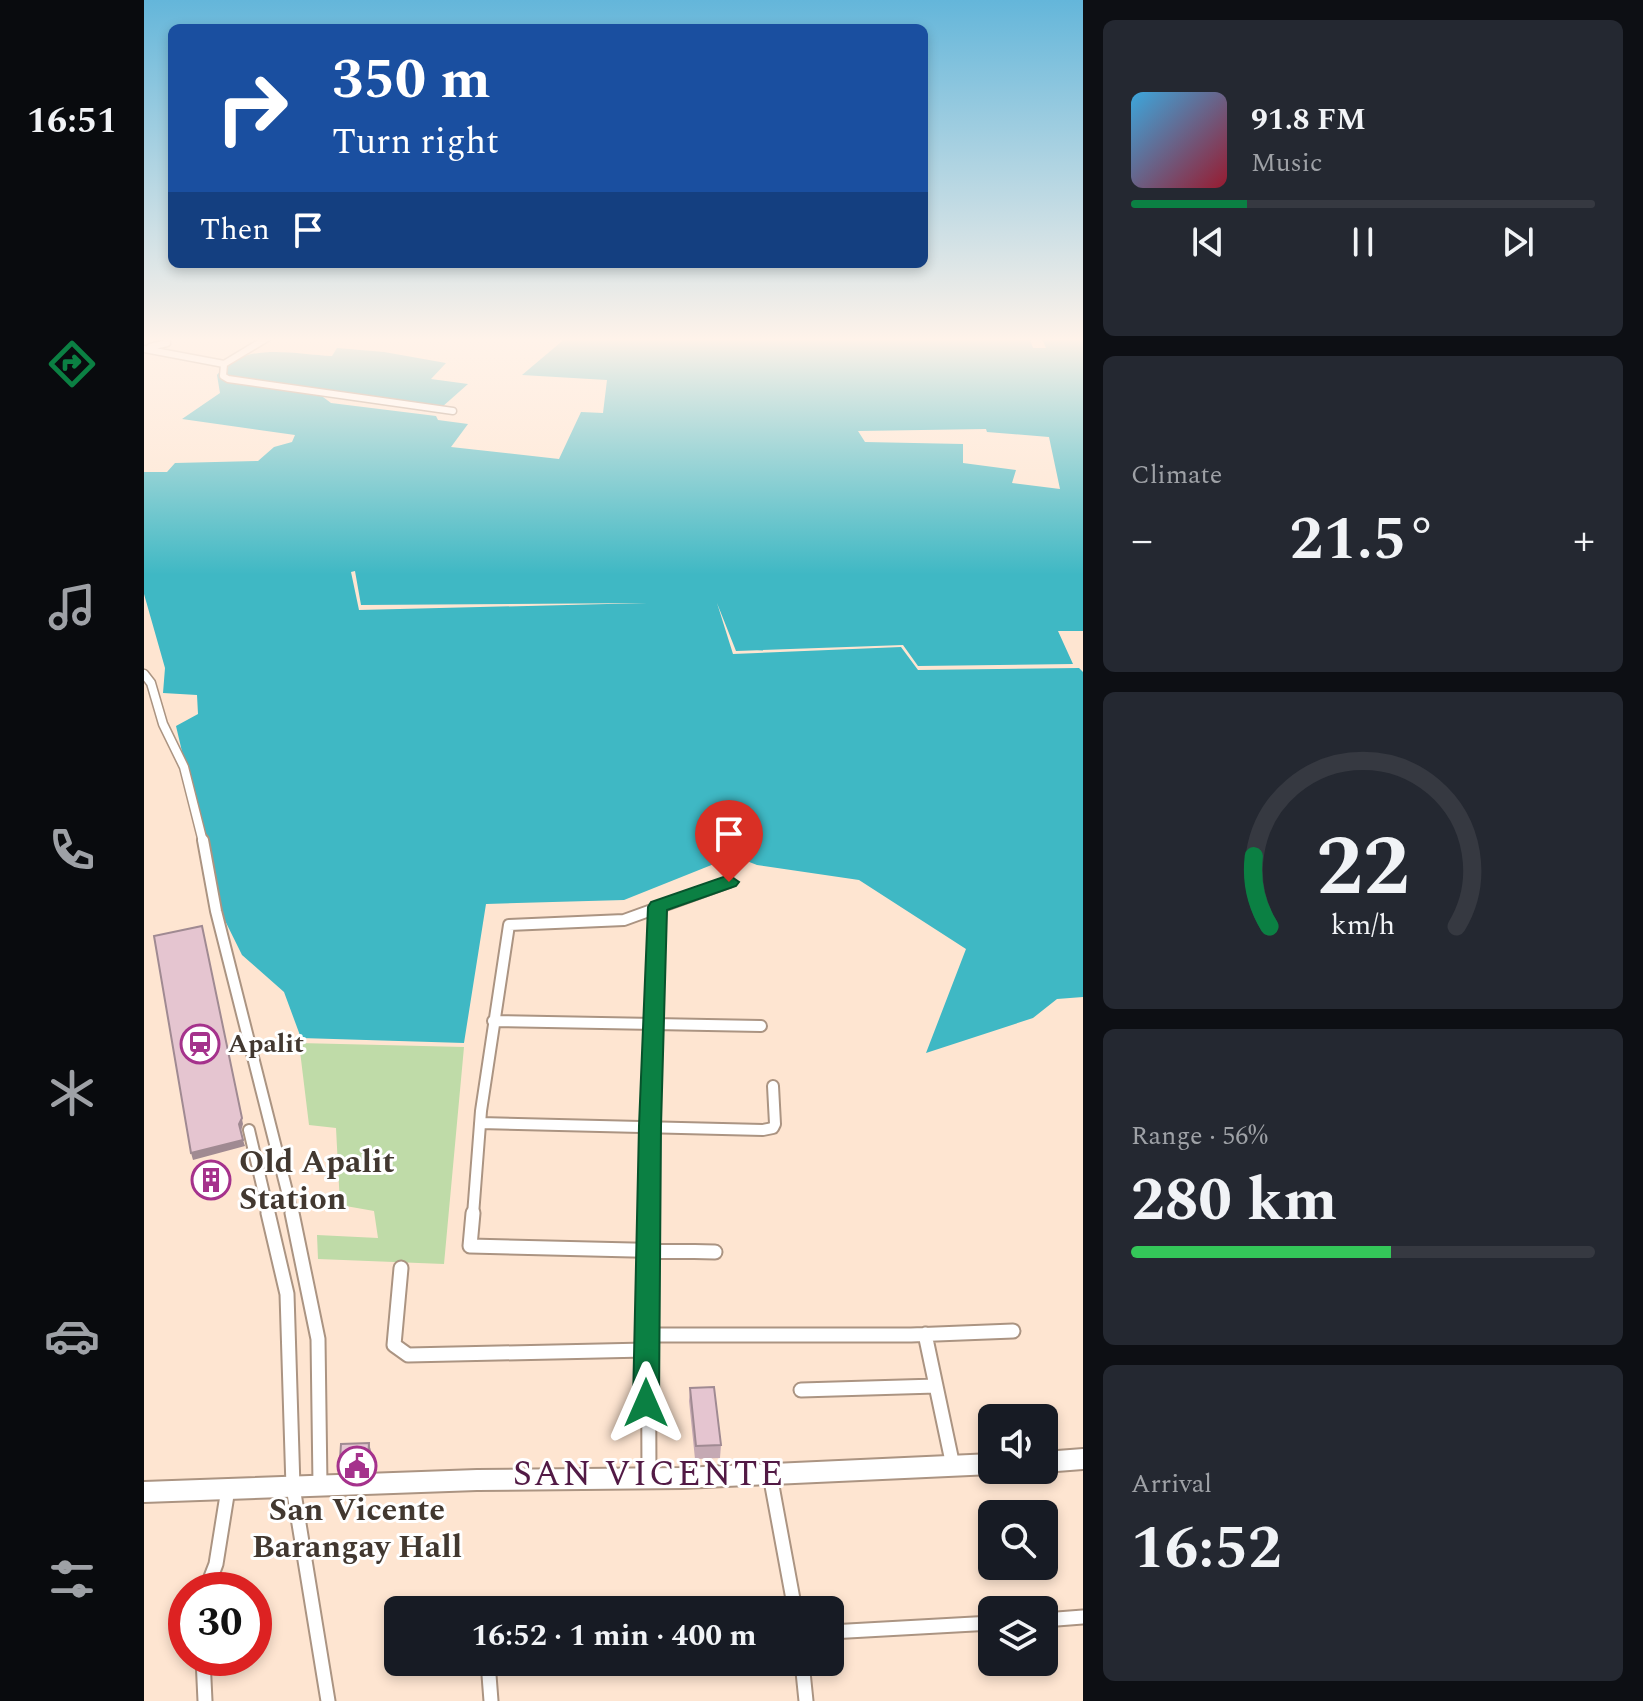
<!DOCTYPE html>
<html lang="en">
<head>
<meta charset="utf-8">
<style>
	body { margin:0; font-family:Spectral,serif; background:#242831; color:#f1f3f6; height:100vh; display:flex; flex-direction:column; font-size:30px; white-space:nowrap }
	* { box-sizing:border-box; margin:0 }
	p { font-size:26px; color:#9ea1a6 }
	.icon { flex:none; width:44px; height:44px; fill:none; stroke:currentColor; stroke-width:2; stroke-linecap:round; stroke-linejoin:round }
	.map { position:relative; flex:1; overflow:hidden }
	.panel { display:flex; flex-direction:column; gap:20px; padding:20px; background:#0d0f14; width:560px }
	.panel>* { flex:none }
	.top-card { position:absolute; left:24px; top:24px; width:760px; height:244px; border-radius:12px; box-shadow:0 4px 12px #0003; background:#1a4fa0; color:#fff; overflow:hidden }
	.controls { position:absolute; left:834px; top:1404px; display:grid; gap:16px }
	.controls a { display:grid; place-items:center; width:80px; height:80px; border-radius:12px; background:#171b24; box-shadow:0 4px 12px #0003; font-size:40px }
	.speed { position:absolute; left:24px; top:1572px; display:flex; gap:16px; font-size:40px; font-weight:700; text-align:center }
	.speed>* { display:grid; place-content:center; width:104px; height:104px; border-radius:50%; background:#171b24; box-shadow:0 4px 12px #0003; line-height:1 }
	.speed .limit { border:12px solid #d22; background:#fff; color:#111 }
	.pin { position:absolute; display:grid; place-items:center; width:68px; height:68px; color:#fff; margin:-82px -34px; border-radius:50% 50% 50% 0; rotate:-45deg; box-shadow:0 0 8px #0007 }
	.pin .icon { rotate:45deg }
	.me { position:absolute; width:88px; margin:-44px; rotate:0deg; stroke-linejoin:round; filter:drop-shadow(0 0 6px #0008) }
	.turn { display:flex; align-items:center; gap:28px; height:168px; padding:0 32px; font-size:36px }
	.turn .icon { width:104px; height:104px; stroke-width:2.5 }
	.turn b { display:block; font-size:56px; line-height:68px }
	.then { display:flex; align-items:center; height:76px; padding:0 32px; background:#0003; gap:16px; font-size:30px }
	.big { font-size:60px; font-weight:700; line-height:1.1 }
	.panel .widget { flex:1; display:flex; flex-direction:column; justify-content:center; gap:12px; min-width:0; padding:0 28px; border-radius:12px; background:#242831 }
	.panel .dial { align-items:center; gap:0 }
	.dial svg { height:208px; overflow:visible; fill:none; stroke:#363941; stroke-width:7; stroke-linecap:round; text-anchor:middle }
	.dial text { fill:#f1f3f6; stroke:none }
	.song { display:flex; align-items:center; gap:24px }
	.cover { width:96px; height:96px; border-radius:12px; background:linear-gradient(135deg,hsl(200 70% 55%),hsl(350 70% 35%)) }
	.played { height:8px; border-radius:4px; background:linear-gradient(90deg,#0b8043 25%,#363941 25%) }
	.keys { display:flex; justify-content:space-around; direction:ltr }
	.heat { display:flex; justify-content:space-between; align-items:center; font-size:44px; direction:ltr }
	.charge { height:12px; border-radius:6px; background:linear-gradient(90deg,#34c759 56%,#363941 0) }
	.trip { position:absolute; left:240px; top:1596px; width:460px; height:80px; border-radius:12px; background:#171b24; box-shadow:0 4px 12px #0003; font-weight:700; line-height:80px; text-align:center }
	main { display:flex; flex:1; min-height:0 }
	.dock { display:flex; flex-direction:column; width:144px; justify-content:space-around; align-items:center; background:#090b0e; color:#9ea1a6 }
	.dock .icon { width:56px; height:56px }
	.dock .active { color:#0b8043 }
	.dock b { font-size:36px; color:#f1f3f6 }
	.map>svg:first-child { display:block }
</style>
</head>
<body>
<main>
<nav class="dock">
<b>16:51</b>
<svg class="icon active" aria-label="directions" viewBox="0 0 24 24"><path d="M12 3l9 9-9 9-9-9zM9 14v-3h6M13 9l2 2-2 2"/></svg>
<svg class="icon" aria-label="music" viewBox="0 0 24 24"><path d="M9 18V5l10-2v13"/><circle cx="6" cy="18" r="3"/><circle cx="16" cy="16" r="3"/></svg>
<svg class="icon" aria-label="phone" viewBox="0 0 24 24"><path d="M5 4h4l2 5-3 2q2 4 5 5l2-3 5 2v4C11 20 4 13 5 4z"/></svg>
<svg class="icon" aria-label="climate" viewBox="0 0 24 24"><path d="M12 3v18M4 7l16 10M4 17L20 7"/></svg>
<svg class="icon" aria-label="car" viewBox="0 0 24 24"><path d="M5 17H2v-5l4-1 3-4h7l3 4 3 1v5h-3M9 17h6M6 11h13"/><circle cx="7" cy="17" r="2"/><circle cx="17" cy="17" r="2"/></svg>
<svg class="icon" aria-label="filters" viewBox="0 0 24 24"><path d="M4 7h16M4 17h16"/><circle cx="9" cy="7" r="2"/><circle cx="15" cy="17" r="2"/></svg>
</nav>
<div class="map">
<svg width="939" height="1701" viewBox="0 0 939 1701">
	<rect width="100%" height="100%" fill="#fee5d1"/>
	<!-- green -->
	<path fill="#bfdba8" d="M155,1043l165,4 -20,217 -126,-5 -1,-24 61,3 -4,-27 -34,-6 -4,-77 -27,-3z"/>
	<!-- water -->
	<path fill="#3fb8c4" fill-rule="evenodd" d="M423,337h462l4,11h13l-5,-11 42,1v293h-25l15,33 -155,2 -15,-21 -167,6 -19,-48 16,51 168,-7 17,23 161,-2 4,4v325l-26,2 -24,19 -107,35 40,-104 -107,-69 -102,-15 -23,-9 -110,44 -138,4 -22,139 -163,-5 -17,-46 -42,-37 -39,-79 -12,-86 -15,-64 22,-12 -1,-19 -34,-2 2,-25 -21,-74v-122h23l8,-9 83,-2 16,-14 18,-5 3,-7 -113,-16 38,-26 -3,-18c27,-34 75,-21 115,-19l5,-8 47,4 62,11 -15,16 37,5 -26,23 -112,-17 -7,7 8,6 105,13 2,4 30,4 -17,23 108,12 22,-47 22,1 4,-33 -85,-5zM842,429l1,3 62,5 11,52 -48,-6 4,-13 -53,-7v-19l-98,-2 -7,-11zM211,571l6,34 286,-2 -288,7 -8,-38z"/>
	<g fill="none" stroke-linecap="round" stroke-linejoin="round">
		<!-- minor-far3 casing -->
		<g stroke="#ab9482" stroke-width="9">
			<path id="minor-far3" d="M6,347l17,-4 -1,-6
				M0,349l80,15 45,-27
				M80,364l-1,12 5,3 225,32"/>
		</g>
		<!-- minor-far2 casing -->
		<g stroke="#ab9482" stroke-width="11">
			<path id="minor-far2" d="M0,674l7,9 12,41 21,43 19,75"/>
		</g>
		<!-- minor-far1 casing -->
		<g stroke="#ab9482" stroke-width="14">
			<path id="minor-far1" d="M59,840l13,71 77,304
				M349,1021l268,5
				M336,1123l283,7 10,-2 2,-4 -2,-38
				M105,1130l20,85
				M329,1215l8,-104 28,-186 115,-5 105,-38
				M504,1215l10,-308"/>
		</g>
		<!-- minor casing -->
		<g stroke="#ab9482" stroke-width="17">
			<path id="minor" d="M124,1213l19,81 6,193 35,214
				M148,1213l26,126 2,146
				M329,1213l-3,33 245,6
				M504,1213l1,266
				M257,1268l-7,77 14,10 238,-5
				M781,1334l28,132
				M502,1335h265l102,-4
				M657,1390l135,-4
				M626,1475l25,135
				M62,1590l10,-26 12,-75
				M900,1620l39,-3
				M686,1632l162,-9
				M59,1658l2,43
				M344,1662l3,39
				M658,1662l4,39"/>
		</g>
		<!-- secondary casing -->
		<g stroke="#ab9482" stroke-width="4">
			<path id="secondary" d="M939,1449v20l-39,3 -5,-2h5v-18z
				M848,1454v16h8l-8,4 -309,14 -206,2 -333,12v-20l333,-12 206,-2z"/>
		</g>
		<!-- minor-far3 -->
		<use href="#minor-far3" stroke="#fff" stroke-width="6"/>
		<!-- minor-far2 -->
		<use href="#minor-far2" stroke="#fff" stroke-width="8"/>
		<!-- minor-far1 -->
		<use href="#minor-far1" stroke="#fff" stroke-width="10"/>
		<!-- minor -->
		<use href="#minor" stroke="#fff" stroke-width="13"/>
		<!-- secondary -->
		<use href="#secondary" fill="#fff" fill-rule="evenodd"/>
	</g>
	<!-- wall -->
	<path fill="#c5a9b3" d="M546,1388l31,57 -1,13 -25,1 -6,-58z
		M225,1443l3,13 -1,15 -28,1 -3,-13z"/>
	<!-- shaded-wall -->
	<path fill="#a08a92" d="M58,926l41,198 -2,7z
		M99,1140l2,6 -52,14 -2,-7z
		M74,1183l1,3 -13,4 -1,-3z
		M225,1443l3,13 -1,15 -3,-13z"/>
	<!-- building -->
	<path fill="#e5c5d0" stroke="#a08a92" stroke-width="2" d="M58,926l40,192 -3,6 4,16 -52,13 -37,-217z
		M70,1166l4,17 -13,4 -3,-18z
		M570,1387l7,58 -25,1 -6,-58z
		M225,1443l-1,15 -28,1 1,-15z"/>
	<!-- sky -->
	<linearGradient id="sky" x2="0" y2="1"><stop stop-color="#64b6da"/><stop offset="0.59" stop-color="#fff3ea"/><stop offset="1" stop-color="#fff3ea" stop-opacity="0"/></linearGradient>
	<rect width="939" height="575" fill="url(#sky)"/>
	<!-- route -->
	<path fill="#0b8043" stroke="#07532c" stroke-width="2" d="M585,875l10,7 -3,4 -69,24 -6,216 -2,277 -4,8 -9,4 -10,-4 -3,-8 6,-277 9,-219 3,-5z"/>
	<!-- icons -->
	<defs>
		<g id="station-ring" transform="scale(2)"><circle r="9.5" fill="#fff" stroke="#a5328c" stroke-width="1.5"/><path d="M-3-6H3Q5-6 5-4V2Q5 4 3 4L4.5 6H3L1.5 4h-3L-3 6H-4.5L-3 4Q-5 4-5 2V-4Q-5-6-3-6ZM-3.5-4v3h7v-3ZM-3.5 1v1.5H-2V1ZM2 1v1.5H3.5V1Z" fill="#a5328c"/></g>
		<g id="building-ring" transform="scale(2)"><circle r="9.5" fill="#fff" stroke="#a5328c" stroke-width="1.5"/><path d="M-4-6H4V6H1V3H-1V6H-4ZM-2.5-4.3h1.7v1.8h-1.7ZM.8-4.3h1.7v1.8H.8ZM-2.5-1h1.7V.8h-1.7ZM.8-1h1.7V.8H.8Z" fill="#a5328c"/></g>
		<g id="civic-ring" transform="scale(2)"><circle r="9.5" fill="#fff" stroke="#a5328c" stroke-width="1.5"/><path d="M-.6-6.5H3V-4.5H.6V-3L4-1V1h2V6H-6V1h2V-1L-.6-3ZM-1.2 2.5V6h2.4V2.5Z" fill="#a5328c"/></g>
	</defs>
	<g fill-rule="evenodd">
		<use href="#station-ring" x="56" y="1044"/>
		<use href="#building-ring" x="67" y="1180"/>
		<use href="#civic-ring" x="213" y="1466"/>
	</g>
	<g text-anchor="middle" dominant-baseline="central" stroke-width="6" stroke-linejoin="round" paint-order="stroke">
		<!-- poi labels -->
		<g font-size="26" font-weight="bold" fill="#423830" stroke="#fff" text-anchor="start">
			<text x="84" y="1044">Apalit</text>
		</g>
		<!-- near-poi labels -->
		<g font-size="32" font-weight="bold" fill="#423830" stroke="#fff" text-anchor="start">
			<text x="95" y="1162">Old Apalit<tspan x="95" dy="37">Station</tspan></text>
			<text x="213" y="1510" text-anchor="middle">San Vicente<tspan x="213" dy="37">Barangay Hall</tspan></text>
		</g>
		<!-- near-quarter labels -->
		<g font-size="36" letter-spacing="2" fill="#521a45" stroke="#fff">
			<text x="505" y="1474">SAN VICENTE</text>
		</g>
	</g>
</svg>
<div class="controls">
<a><svg class="icon" aria-label="sound" viewBox="0 0 24 24"><path d="M4 9h4l5-4v14l-5-4H4zM17 9q2 3 0 6"/></svg></a>
<a><svg class="icon" aria-label="search" viewBox="0 0 24 24"><circle cx="10" cy="10" r="6"/><path d="M15 15l6 6"/></svg></a>
<a><svg class="icon" aria-label="layers" viewBox="0 0 24 24"><path d="M12 4l9 5-9 5-9-5zM3 14l9 5 9-5"/></svg></a>
</div>
<div class="speed"><div class="limit">30</div></div>
<div class="pin" style="left:585px;top:882px;background:#d93025"><svg class="icon" aria-label="arrive" viewBox="0 0 24 24"><path d="M6 21V4h12l-3 4 3 4H6"/></svg></div>
<svg class="me" style="left:502px;top:1403px" viewBox="-20 -20 40 40"><path d="M0-17L14 15 0 8-14 15z" fill="#0b8043" stroke="#fff" stroke-width="4"/></svg>
<div class="trip">16:52 · 1 min · 400 m</div>
<div class="top-card">
<div class="turn"><svg class="icon" aria-label="right" viewBox="0 0 24 24"><path d="M7 20v-9h11M14 6l5 5-5 5"/></svg><div><b>350 m</b>Turn right</div></div>
<div class="then">Then<svg class="icon" aria-label="arrive" viewBox="0 0 24 24"><path d="M6 21V4h12l-3 4 3 4H6"/></svg></div>
</div>
</div>
<section class="panel">
<div class="widget">
<div class="song"><i class="cover"></i><div><b>91.8 FM</b><p>Music</p></div></div>
<div class="played"></div>
<div class="keys"><svg class="icon" aria-label="previous" viewBox="0 0 24 24"><path d="M18 5L8 12l10 7zM5 5v14"/></svg><svg class="icon" aria-label="pause" viewBox="0 0 24 24"><path d="M8 5v14M16 5v14"/></svg><svg class="icon" aria-label="next" viewBox="0 0 24 24"><path d="M6 5l10 7-10 7zM19 5v14"/></svg></div>
</div>
<div class="widget"><p>Climate</p>
<div class="heat"><a>−</a><b class="big">21.5°</b><a>+</a></div>
</div>
<div class="widget dial"><svg viewBox="0 0 100 80">
<path d="M14 69A42 42 0 1 1 86 69"/>
<path d="M14 69A42 42 0 0 1 8 42" stroke="#0b8043"/>
<text x="50" y="56" font-size="32" font-weight="700">22</text>
<text x="50" y="72" font-size="11">km/h</text>
</svg></div>
<div class="widget"><p>Range · 56%</p><b class="big">280 km</b><div class="charge"></div></div>
<div class="widget"><p>Arrival</p><b class="big">16:52</b></div>
</section>
</main>
</body>
</html>
